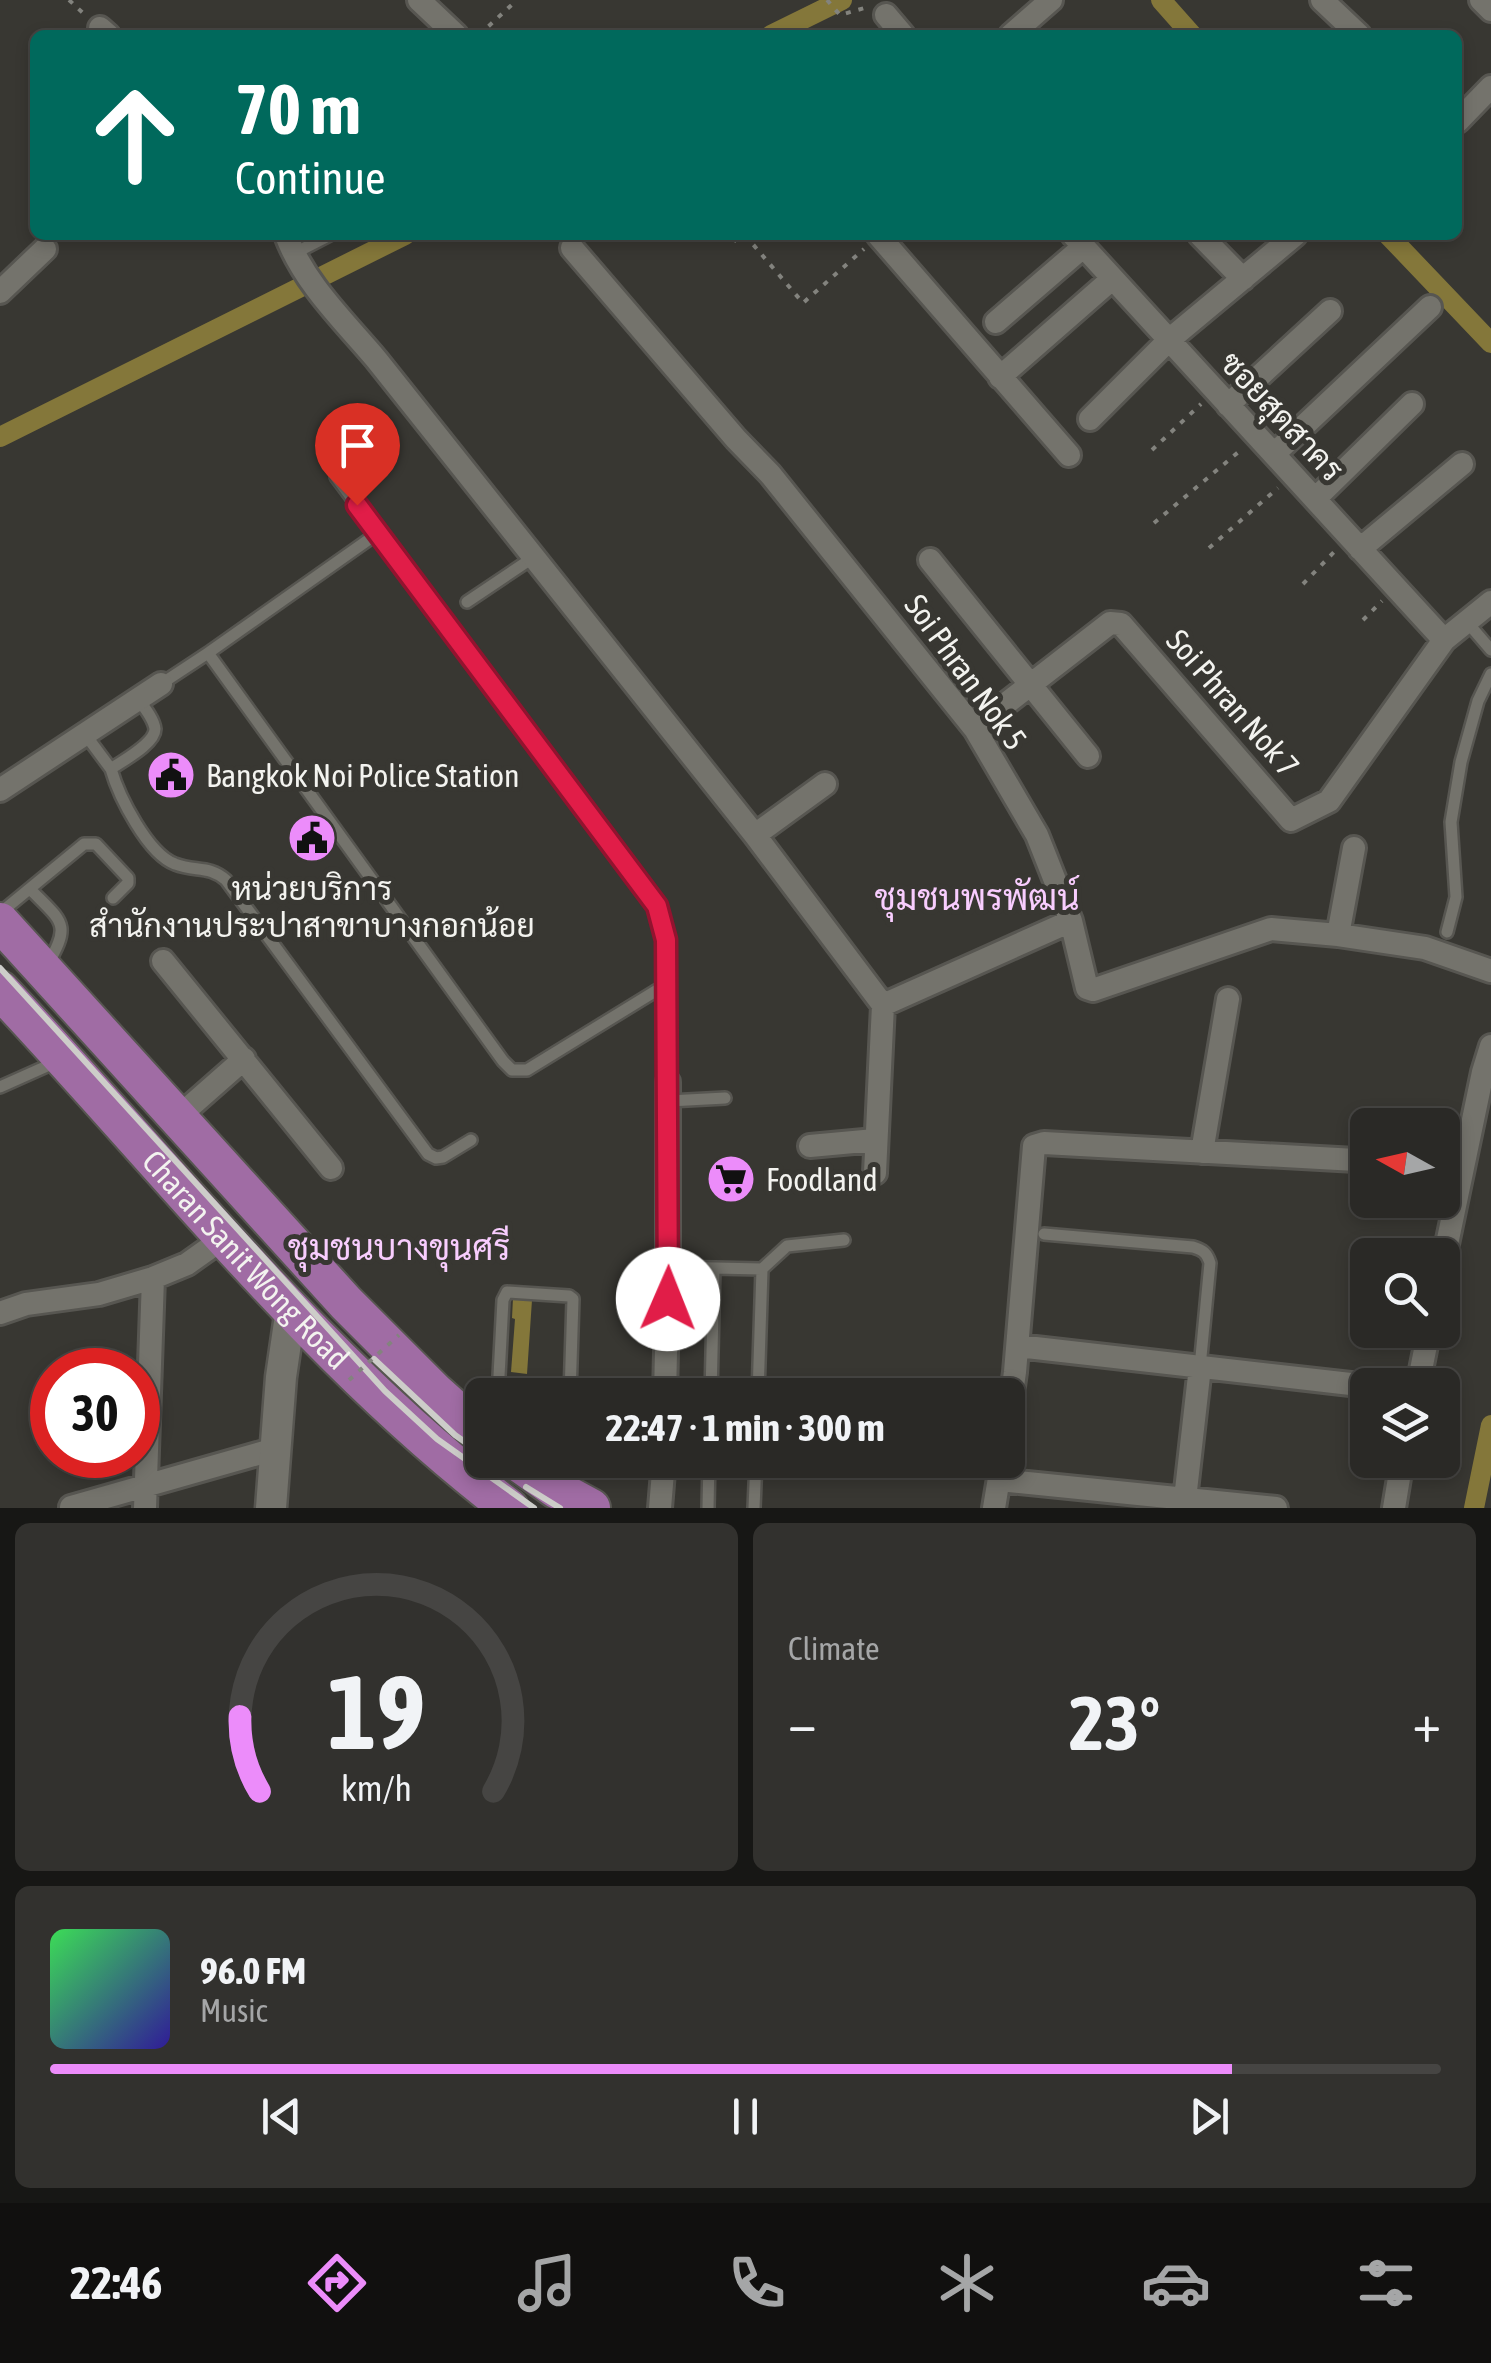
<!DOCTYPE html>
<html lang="en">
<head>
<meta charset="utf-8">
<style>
	body { margin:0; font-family:"Asap Condensed",Sarabun,sans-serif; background:#32312e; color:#f1f3f6; height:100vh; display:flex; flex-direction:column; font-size:38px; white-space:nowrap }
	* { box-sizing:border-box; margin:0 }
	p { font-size:32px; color:#a5a6a7 }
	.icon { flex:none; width:55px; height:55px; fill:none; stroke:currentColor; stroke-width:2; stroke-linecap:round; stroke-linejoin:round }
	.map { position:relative; height:1508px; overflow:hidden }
	.side { display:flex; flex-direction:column; gap:15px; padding:15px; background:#171715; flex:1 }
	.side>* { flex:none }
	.hud { position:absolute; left:30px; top:30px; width:1432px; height:210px; border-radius:15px; box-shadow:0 5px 15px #0003,0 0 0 2px #464543; background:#00695c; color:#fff; overflow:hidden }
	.needle { width:65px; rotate:278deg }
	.fabs { position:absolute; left:1350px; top:1108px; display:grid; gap:20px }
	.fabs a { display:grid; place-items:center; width:110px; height:110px; border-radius:15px; background:#2a2926; box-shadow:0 5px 15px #0003,0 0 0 2px #464543; font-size:50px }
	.speed { position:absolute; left:30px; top:1348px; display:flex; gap:20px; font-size:50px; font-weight:700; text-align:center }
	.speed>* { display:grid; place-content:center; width:130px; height:130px; border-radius:50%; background:#2a2926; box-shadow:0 5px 15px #0003,0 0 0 2px #464543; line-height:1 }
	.speed .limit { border:15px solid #d22; background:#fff; color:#111 }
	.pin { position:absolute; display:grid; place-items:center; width:85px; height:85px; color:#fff; margin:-102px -42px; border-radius:50% 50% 50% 0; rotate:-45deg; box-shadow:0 0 10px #0007 }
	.pin .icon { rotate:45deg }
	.me { position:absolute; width:110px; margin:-55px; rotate:1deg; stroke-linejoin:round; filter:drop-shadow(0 0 8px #0008) }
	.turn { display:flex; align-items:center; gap:35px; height:210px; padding:0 40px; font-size:45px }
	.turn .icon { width:130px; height:130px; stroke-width:2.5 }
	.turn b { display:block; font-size:70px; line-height:85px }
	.big { font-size:75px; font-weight:700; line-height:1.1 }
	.side .widget { flex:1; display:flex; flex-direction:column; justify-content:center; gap:15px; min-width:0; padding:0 35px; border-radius:15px; background:#32312e }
	.side .dial { align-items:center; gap:0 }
	.dial svg { height:260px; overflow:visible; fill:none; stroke:#464543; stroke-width:7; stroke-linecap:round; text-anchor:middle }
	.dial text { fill:#f1f3f6; stroke:none }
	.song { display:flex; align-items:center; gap:30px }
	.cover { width:120px; height:120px; border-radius:15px; background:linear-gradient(135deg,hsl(130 70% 55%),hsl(250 70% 35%)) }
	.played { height:10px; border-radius:5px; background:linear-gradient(90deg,#ec8cfa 85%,#464543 85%) }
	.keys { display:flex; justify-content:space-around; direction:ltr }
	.heat { display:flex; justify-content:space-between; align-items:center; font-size:55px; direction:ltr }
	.side .tiles { flex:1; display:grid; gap:15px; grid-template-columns:1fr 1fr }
	.widget:last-child { grid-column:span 2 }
	.trip { position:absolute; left:465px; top:1378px; width:560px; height:100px; border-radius:15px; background:#2a2926; box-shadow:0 5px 15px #0003,0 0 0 2px #464543; font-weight:700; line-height:100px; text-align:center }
	.tab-bar { display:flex; height:160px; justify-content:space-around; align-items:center; background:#11100f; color:#a5a6a7 }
	.tab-bar .icon { width:70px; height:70px }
	.tab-bar .active { color:#ec8cfa }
	.tab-bar b { font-size:45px; color:#f1f3f6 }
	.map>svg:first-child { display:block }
</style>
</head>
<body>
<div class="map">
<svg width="1491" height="1508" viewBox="0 0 1491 1508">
	<rect width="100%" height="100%" fill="#383732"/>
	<!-- water -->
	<path fill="#84773a" d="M513,1298l19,2 -5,74 -16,-2 4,-53 -3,-1z"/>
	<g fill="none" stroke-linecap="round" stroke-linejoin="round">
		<!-- canal -->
		<path stroke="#84773a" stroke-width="20" d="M1161,0l31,35
			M771,35l71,-35
			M1388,235l103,108
			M0,437l405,-202
			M1474,1508l17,-83"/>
		<!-- service casing -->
		<g stroke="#575651" stroke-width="16">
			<path id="service" d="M293,254l37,-19
				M336,477l321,429 9,34 2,142
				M467,602l67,-45
				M1467,622l24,28
				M208,653l170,-120
				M161,684l47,-31 295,408 9,9h15l140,-86
				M85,734l26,35c11,-8 44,-25 44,-40 -1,-10 -11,-22 -17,-30
				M111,769c8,28 37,85 64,95 20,8 34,1 51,16l202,274 8,4 7,-1 28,-17
				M30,889c33,34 42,34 16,78
				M0,913l84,-69h12l32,34v5l-15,15
				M1447,932l9,-35 -5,-75 10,-60 17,-61 13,-27
				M0,1087l56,-25
				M669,1101l56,-3
				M1044,1234l149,13c10,3 14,6 17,16l-10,104
				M668,1267l94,2
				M498,1395l5,-95 4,-8 62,4 4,3 -3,96
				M711,1395l3,-127
				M758,1395l4,-126 25,-23 57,-6
				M558,1485l10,-25
				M708,1508l1,-48
				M754,1508l2,-48"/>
		</g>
		<!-- minor casing -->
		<g stroke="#575651" stroke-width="28">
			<path id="minor" d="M419,0l37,35
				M1322,0l37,35
				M1481,0l10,10
				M886,15l17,20
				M100,28l8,7
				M1011,35l40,-35
				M1458,121l33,-34
				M286,235c18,48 57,85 90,124l379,476 128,170 -8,168
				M878,235l191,220
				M1073,235l371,405
				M1200,235l43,44
				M572,248l164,191 34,35 205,255 62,106 34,86 16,67 6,2 178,-61 67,6 87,13 66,23
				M0,292l45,-43
				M996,322l87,-75
				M1000,377l112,-98
				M1228,405l102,-94
				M1090,419l79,-79 126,-105
				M1274,454l156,-147
				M1315,499l97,-95
				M1360,549l102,-85
				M930,560l158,196
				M981,723l129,-100 11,1 170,196 38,-19 115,-161 47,-38
				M0,790l161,-106
				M755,835l70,-51
				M1338,935l16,-87
				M163,961l168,207
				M883,1005l188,-84
				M177,1118l67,-59
				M810,1146l65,-6
				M1202,1152l26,-153
				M1442,1268l41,-196 8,-26
				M0,1313l26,-9 73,-10 54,-16 34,-14 38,-27
				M1018,1346l350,40
				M1418,1385l11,-55
				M665,1395l3,-128v-185
				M1008,1422l7,-50 19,-226 10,-3 312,17
				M999,1480l277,28
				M71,1507l204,-58
				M145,1508l8,-230
				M660,1508l4,-48
				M994,1508l8,-48
				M1184,1508l16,-141
				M1394,1508l8,-48"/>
		</g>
		<!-- tertiary casing -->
		<g stroke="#575651" stroke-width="35">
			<path id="tertiary" d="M271,1508l10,-131 10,-68"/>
		</g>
		<!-- primary casing -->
		<g stroke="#575651" stroke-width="42">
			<g id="primary">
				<path d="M0,922l346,381 89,89 47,42"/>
				<path id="s1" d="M0,990c166,176 316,371 509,518"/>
				<path d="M515,1460l41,29 35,19"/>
			</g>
		</g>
		<!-- path -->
		<path stroke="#83837e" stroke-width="4" stroke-dasharray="5 8" stroke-linecap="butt" d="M69,0l15,14
			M827,0l13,15 28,-8
			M479,35l38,-35
			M725,235l7,8 9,-8
			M745,235l58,68 61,-54
			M1152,450l49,-46
			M1154,523l88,-74
			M1209,548l69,-60
			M1303,584l32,-33
			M1363,620l19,-19"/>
		<!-- service -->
		<use href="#service" stroke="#74736c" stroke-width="11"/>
		<!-- minor -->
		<use href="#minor" stroke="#74736c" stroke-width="22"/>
		<!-- tertiary -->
		<use href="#tertiary" stroke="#74736c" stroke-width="30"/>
		<!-- primary -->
		<use href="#primary" stroke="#a06ca4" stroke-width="38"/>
		<!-- rail -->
		<path stroke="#cdcdc9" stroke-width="6" d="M0,968l385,423 52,48 97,69
			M374,1359l81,76 24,17
			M526,1487l34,21"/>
		<!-- path-bridge -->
		<path stroke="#83837e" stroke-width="4" stroke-dasharray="5 8" stroke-linecap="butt" d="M349,1380l50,-45"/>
	</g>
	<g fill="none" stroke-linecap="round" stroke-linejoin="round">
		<!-- route casing -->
		<g stroke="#92132f" stroke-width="25">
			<path id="route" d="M357,505l300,401 9,34 2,359"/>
		</g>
		<!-- route -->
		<use href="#route" stroke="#e11d48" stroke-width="18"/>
	</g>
	<!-- icons -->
	<defs>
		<g id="civic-disc" transform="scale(2.5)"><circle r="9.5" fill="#ec8cfa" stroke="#383732"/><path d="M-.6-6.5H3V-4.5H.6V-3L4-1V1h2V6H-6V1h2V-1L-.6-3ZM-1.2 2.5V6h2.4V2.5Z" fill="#111"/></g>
		<g id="supermarket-disc" transform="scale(2.5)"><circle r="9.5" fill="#ec8cfa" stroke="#383732"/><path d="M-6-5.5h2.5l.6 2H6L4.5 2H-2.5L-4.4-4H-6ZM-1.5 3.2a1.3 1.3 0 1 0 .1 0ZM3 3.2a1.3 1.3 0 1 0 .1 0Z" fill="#111"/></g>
	</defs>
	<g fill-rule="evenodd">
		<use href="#civic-disc" x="171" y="775"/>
		<use href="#civic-disc" x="312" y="838"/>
		<use href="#supermarket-disc" x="731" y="1179"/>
	</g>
	<g text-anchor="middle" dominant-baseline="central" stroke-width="10" stroke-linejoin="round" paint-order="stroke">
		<!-- street labels -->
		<g font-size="32" fill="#f3f3ef" stroke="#383732">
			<text transform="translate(1282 416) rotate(47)">ซอยสุดสาคร</text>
			<text transform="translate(966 672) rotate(54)">Soi Phran Nok 5</text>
			<text transform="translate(1233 703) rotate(49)">Soi Phran Nok 7</text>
			<text stroke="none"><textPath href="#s1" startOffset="365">Charan Sanit Wong Road</textPath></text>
		</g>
		<!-- poi labels -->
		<g font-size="32" fill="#f3f3ef" stroke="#383732" text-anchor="start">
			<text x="206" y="775">Bangkok Noi Police Station</text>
			<text x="312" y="888" text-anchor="middle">หน่วยบริการ<tspan x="312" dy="37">สำนักงานประปาสาขาบางกอกน้อย</tspan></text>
			<text x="766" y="1179">Foodland</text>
		</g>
		<!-- neighbourhood labels -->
		<g font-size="35" fill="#f8cdfe" stroke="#383732">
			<text x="977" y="897">ชุมชนพรพัฒน์</text>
			<text x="399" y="1247">ชุมชนบางขุนศรี</text>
		</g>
	</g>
</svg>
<div class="fabs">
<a><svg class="needle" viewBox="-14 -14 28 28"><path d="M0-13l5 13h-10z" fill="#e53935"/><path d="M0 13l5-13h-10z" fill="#a5a6a7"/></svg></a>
<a><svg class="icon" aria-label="search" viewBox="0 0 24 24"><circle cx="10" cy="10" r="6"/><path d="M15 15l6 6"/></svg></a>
<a><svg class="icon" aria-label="layers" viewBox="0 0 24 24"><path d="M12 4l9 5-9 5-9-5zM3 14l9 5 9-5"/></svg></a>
</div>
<div class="speed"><div class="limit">30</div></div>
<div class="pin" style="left:357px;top:505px;background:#d93025"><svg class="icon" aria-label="arrive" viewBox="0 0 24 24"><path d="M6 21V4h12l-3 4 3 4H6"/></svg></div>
<svg class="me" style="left:668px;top:1299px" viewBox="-20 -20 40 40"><circle r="19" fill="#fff"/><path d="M0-13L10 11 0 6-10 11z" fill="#e11d48"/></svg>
<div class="trip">22:47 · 1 min · 300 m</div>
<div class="hud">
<div class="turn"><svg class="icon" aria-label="ahead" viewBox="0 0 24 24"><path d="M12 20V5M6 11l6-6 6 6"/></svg><div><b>70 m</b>Continue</div></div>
</div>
</div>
<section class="side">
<div class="tiles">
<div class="widget dial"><svg viewBox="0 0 100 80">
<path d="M14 69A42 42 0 1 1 86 69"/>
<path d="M14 69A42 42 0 0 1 8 46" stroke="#ec8cfa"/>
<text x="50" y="56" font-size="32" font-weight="700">19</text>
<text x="50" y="72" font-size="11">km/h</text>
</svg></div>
<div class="widget"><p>Climate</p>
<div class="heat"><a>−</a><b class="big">23°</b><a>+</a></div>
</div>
<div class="widget">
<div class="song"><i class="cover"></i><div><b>96.0 FM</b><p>Music</p></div></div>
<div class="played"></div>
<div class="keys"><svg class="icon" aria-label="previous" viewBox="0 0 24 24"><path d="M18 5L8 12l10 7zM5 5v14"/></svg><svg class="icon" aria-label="pause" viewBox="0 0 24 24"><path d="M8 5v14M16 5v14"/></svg><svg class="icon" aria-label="next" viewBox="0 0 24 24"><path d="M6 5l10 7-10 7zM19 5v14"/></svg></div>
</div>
</div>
</section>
<nav class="tab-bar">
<b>22:46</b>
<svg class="icon active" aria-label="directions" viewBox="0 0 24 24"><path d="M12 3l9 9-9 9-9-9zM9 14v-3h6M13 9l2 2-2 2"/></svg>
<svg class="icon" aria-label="music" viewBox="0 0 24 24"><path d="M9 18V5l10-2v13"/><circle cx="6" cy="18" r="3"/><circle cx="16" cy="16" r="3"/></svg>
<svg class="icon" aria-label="phone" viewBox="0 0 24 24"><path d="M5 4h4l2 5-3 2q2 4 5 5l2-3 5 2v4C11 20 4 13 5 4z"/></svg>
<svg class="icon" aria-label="climate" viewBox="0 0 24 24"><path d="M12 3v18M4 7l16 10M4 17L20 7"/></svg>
<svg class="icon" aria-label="car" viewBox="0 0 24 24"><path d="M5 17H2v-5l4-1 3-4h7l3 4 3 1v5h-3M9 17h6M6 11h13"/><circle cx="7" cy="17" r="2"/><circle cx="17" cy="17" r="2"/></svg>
<svg class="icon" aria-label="filters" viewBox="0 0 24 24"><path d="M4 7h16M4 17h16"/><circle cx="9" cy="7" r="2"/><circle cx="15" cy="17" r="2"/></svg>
</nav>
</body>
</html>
